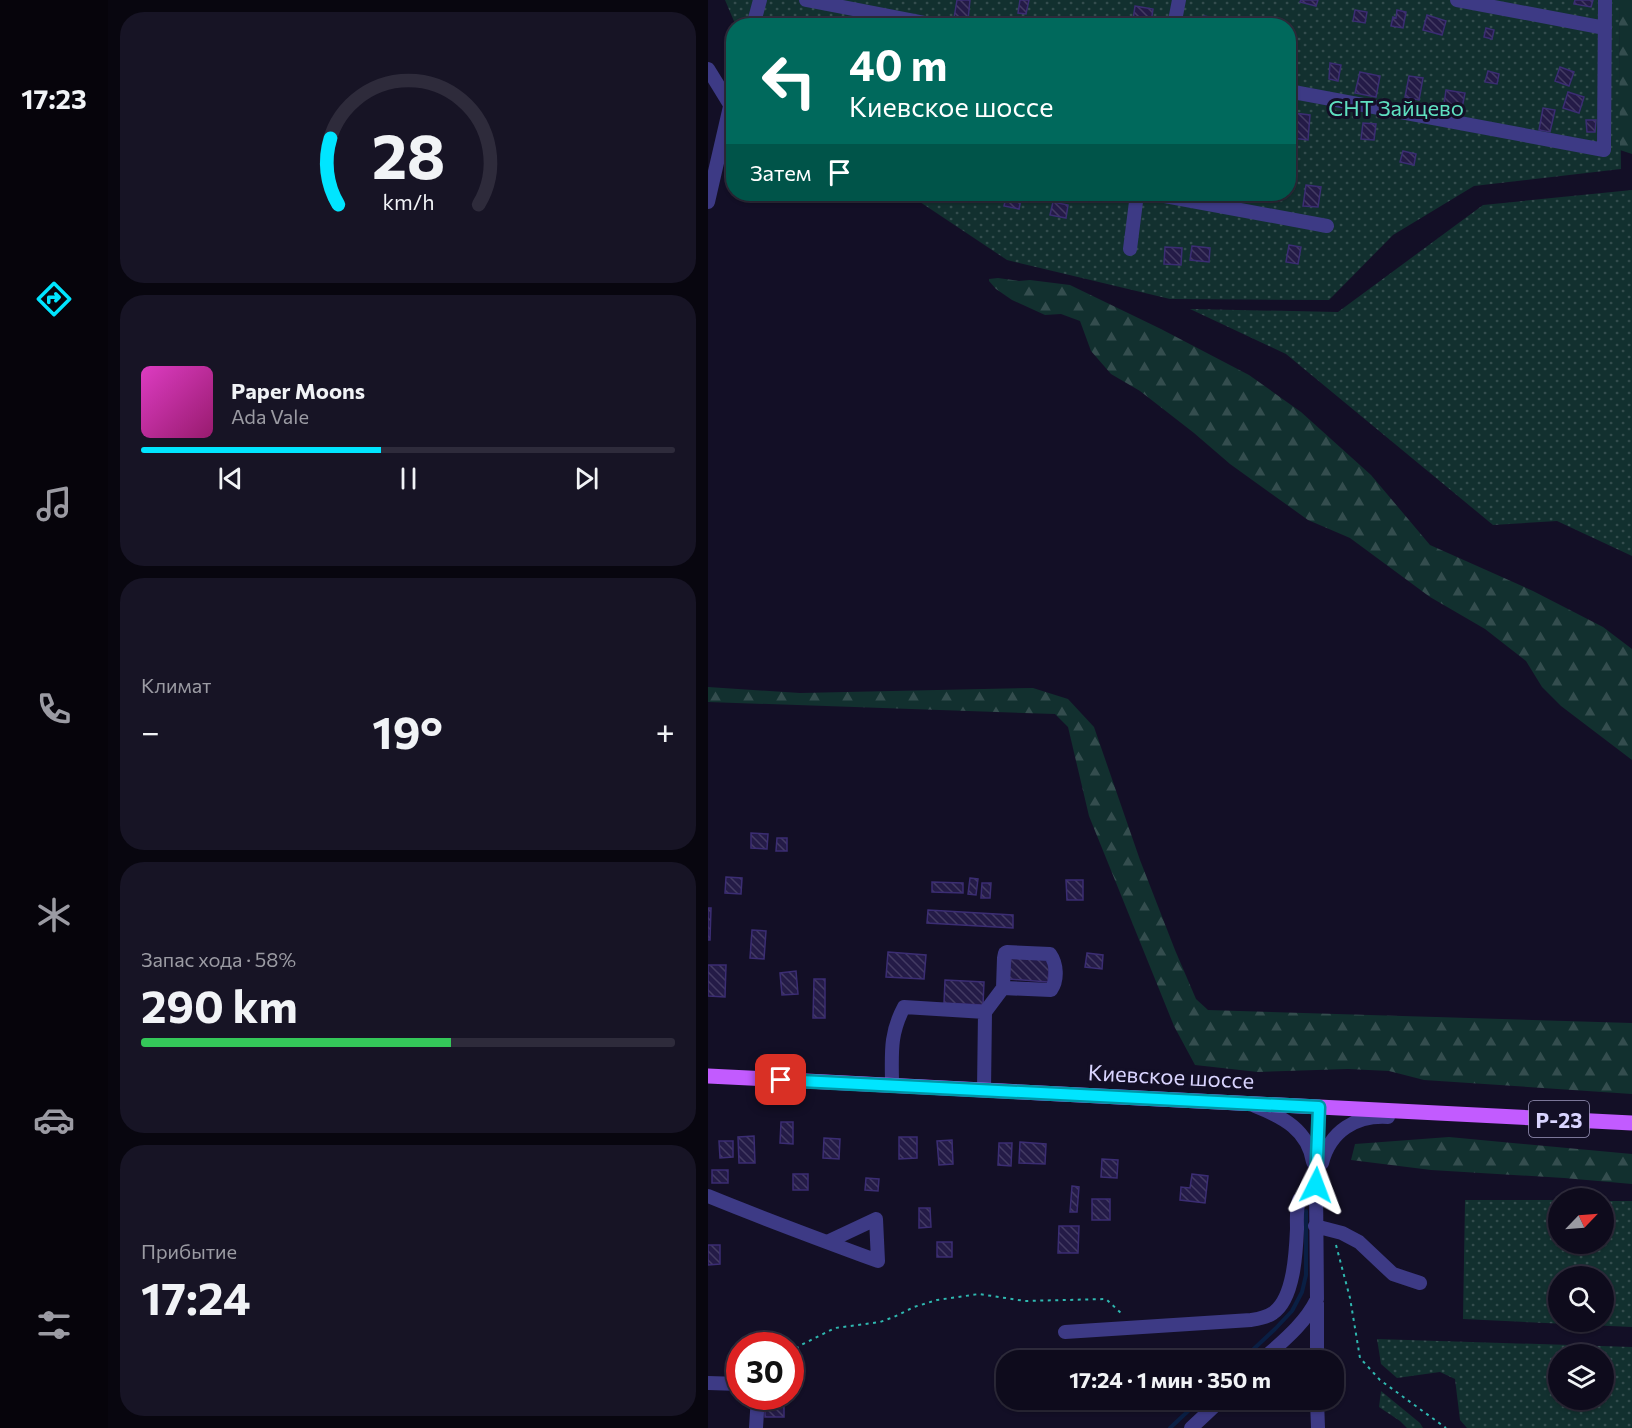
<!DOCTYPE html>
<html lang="ru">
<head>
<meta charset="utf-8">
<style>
	body { margin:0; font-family:Commissioner,sans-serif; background:#171425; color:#f1f3f6; height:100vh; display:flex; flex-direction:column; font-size:22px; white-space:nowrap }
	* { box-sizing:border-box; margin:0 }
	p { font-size:20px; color:#9b9ba3 }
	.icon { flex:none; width:33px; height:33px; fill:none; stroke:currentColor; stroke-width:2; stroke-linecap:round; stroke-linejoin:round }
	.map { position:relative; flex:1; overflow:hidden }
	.drawer { display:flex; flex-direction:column; gap:12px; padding:12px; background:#08060f; width:600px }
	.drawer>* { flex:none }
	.hud { position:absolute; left:18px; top:18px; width:570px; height:183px; border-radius:24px; box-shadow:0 2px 4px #0004,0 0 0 2px #2e2b3b; background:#00695c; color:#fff; overflow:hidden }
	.needle { width:39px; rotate:65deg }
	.controls { position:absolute; left:840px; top:1188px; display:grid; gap:12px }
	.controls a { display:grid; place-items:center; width:66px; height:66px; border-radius:50%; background:#0e0b1c; box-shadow:0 2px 4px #0004,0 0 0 2px #2e2b3b; font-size:30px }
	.speed { position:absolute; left:18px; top:1332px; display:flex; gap:12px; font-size:30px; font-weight:700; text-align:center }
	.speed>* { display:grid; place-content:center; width:78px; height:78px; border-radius:50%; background:#0e0b1c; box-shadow:0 2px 4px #0004,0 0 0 2px #2e2b3b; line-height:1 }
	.speed .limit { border:9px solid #d22; background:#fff; color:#111 }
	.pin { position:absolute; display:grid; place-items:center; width:51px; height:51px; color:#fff; margin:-26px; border-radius:12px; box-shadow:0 3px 9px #0006 }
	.me { position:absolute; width:66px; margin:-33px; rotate:3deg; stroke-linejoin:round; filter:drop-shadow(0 0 4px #0008) }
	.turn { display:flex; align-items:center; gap:21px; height:126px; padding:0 24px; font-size:27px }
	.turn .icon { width:78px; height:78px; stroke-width:2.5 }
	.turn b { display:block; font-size:42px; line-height:51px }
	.then { display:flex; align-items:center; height:57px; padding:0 24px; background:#0003; gap:12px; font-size:22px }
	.big { font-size:45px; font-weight:700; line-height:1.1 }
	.drawer .tile { flex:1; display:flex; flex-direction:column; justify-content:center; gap:9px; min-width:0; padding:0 21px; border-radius:24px; background:#171425 }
	.drawer .dial { align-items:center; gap:0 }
	.dial svg { height:156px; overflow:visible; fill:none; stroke:#2e2b3b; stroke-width:7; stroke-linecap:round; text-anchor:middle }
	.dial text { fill:#f1f3f6; stroke:none }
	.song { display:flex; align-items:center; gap:18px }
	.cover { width:72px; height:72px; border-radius:9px; background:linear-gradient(135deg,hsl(310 70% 55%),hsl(320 70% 35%)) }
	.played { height:6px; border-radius:3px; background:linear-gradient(90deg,#00e5ff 45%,#2e2b3b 45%) }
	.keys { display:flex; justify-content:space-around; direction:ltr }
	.heat { display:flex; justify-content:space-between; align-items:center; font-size:33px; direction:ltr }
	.charge { height:9px; border-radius:4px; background:linear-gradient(90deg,#34c759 58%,#2e2b3b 0) }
	.trip { position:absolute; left:288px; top:1350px; width:348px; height:60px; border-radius:24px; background:#0e0b1c; box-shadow:0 2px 4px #0004,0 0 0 2px #2e2b3b; font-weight:700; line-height:60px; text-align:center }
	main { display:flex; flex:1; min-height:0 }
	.dock { display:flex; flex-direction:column; width:108px; justify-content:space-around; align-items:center; background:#06040b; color:#9b9ba3 }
	.dock .icon { width:42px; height:42px }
	.dock .selected { color:#00e5ff }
	.dock b { font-size:27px; color:#f1f3f6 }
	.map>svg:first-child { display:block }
</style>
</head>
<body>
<main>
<nav class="dock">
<b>17:23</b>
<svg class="icon selected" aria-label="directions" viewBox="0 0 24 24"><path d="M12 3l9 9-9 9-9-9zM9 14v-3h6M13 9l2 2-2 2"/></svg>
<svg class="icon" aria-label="music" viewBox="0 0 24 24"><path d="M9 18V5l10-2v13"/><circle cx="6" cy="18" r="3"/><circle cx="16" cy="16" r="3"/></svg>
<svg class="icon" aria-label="phone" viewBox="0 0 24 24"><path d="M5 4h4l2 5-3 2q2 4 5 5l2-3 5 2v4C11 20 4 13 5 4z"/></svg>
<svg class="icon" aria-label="climate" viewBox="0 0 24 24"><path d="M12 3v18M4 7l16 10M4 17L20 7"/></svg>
<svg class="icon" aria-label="car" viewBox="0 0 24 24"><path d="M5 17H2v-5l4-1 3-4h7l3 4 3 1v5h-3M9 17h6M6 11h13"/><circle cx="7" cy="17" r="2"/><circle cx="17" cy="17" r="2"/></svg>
<svg class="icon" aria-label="filters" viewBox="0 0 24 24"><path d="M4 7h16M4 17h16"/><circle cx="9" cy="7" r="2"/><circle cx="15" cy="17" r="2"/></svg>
</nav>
<section class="drawer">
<div class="tile dial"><svg viewBox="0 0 100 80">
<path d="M14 69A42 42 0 1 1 86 69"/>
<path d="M14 69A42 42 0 0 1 10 35" stroke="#00e5ff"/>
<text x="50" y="56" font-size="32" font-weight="700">28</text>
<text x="50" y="72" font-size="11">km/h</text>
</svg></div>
<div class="tile">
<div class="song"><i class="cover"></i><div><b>Paper Moons</b><p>Ada Vale</p></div></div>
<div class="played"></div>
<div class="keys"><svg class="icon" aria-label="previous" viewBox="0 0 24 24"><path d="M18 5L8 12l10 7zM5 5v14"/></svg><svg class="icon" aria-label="pause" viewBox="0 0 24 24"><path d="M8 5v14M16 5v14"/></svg><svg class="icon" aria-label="next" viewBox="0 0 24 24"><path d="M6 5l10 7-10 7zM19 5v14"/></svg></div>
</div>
<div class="tile"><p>Климат</p>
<div class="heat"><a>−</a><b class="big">19°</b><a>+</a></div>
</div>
<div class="tile"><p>Запас хода · 58%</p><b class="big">290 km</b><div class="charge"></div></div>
<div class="tile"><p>Прибытие</p><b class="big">17:24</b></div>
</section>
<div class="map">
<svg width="924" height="1428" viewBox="0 0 924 1428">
	<defs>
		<pattern id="grass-dots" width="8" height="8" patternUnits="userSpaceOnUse" patternTransform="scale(1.5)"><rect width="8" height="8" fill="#12302f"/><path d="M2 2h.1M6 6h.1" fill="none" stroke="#344d4e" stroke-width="1.8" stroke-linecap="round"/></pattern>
		<pattern id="forest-firs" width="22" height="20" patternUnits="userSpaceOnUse" patternTransform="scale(1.5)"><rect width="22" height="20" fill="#12302f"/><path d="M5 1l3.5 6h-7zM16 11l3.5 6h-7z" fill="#344d4e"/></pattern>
		<pattern id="building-back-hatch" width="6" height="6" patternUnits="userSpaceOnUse" patternTransform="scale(1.5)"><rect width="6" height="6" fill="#241b47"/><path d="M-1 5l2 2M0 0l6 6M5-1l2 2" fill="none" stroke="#433b63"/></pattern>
	</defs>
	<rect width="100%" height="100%" fill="#130f26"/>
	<!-- grass -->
	<path fill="url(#grass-dots)" fill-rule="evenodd" d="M17,0h894l2,169 -147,17 -81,49 -64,65 -159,-1 -163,-39 -99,-66h380v-168h-552z
		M924,190v366l-75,-35 -64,4 -207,-171 -96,-45 148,3 145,-107z
		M757,1200h93v44h46v-43h28v126l-169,-8zM850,1276h46v46h-46z
		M669,1339l255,8v81h-165l-7,-8 -5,-41 -15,-7 -43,6 -16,-14zM896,1354v46h-46v-46z
		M673,1391l39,32 3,5h-16l-7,-7 -21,-14z"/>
	<!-- forest -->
	<path fill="url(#forest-firs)" d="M911,0h13v154l-12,-4z
		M290,278l21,3 11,-1 40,5 91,44 88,46 52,37 70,63 59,70 103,46 70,36 29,22v111l-71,-54 -19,-19 -16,-26 -41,-32 -55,-32 -80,-59 -42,-18 -78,-56 -36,-31 -54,-42 -29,-17 -20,-23 -11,-30 -19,-7 -16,1 -33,-15 -16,-11 -7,-8v-2z
		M0,687l92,6 233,-5 35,11 26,28 46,133 35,90 21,49 12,11 424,13v71l-208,-14 -35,-9 -41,-2 -90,3 -63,-7 -21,-39 -85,-210 -21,-89 -13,-13 -347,-12z
		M741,1137l183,17v30l-68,-6 -133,-8 -80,-10 4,-16z"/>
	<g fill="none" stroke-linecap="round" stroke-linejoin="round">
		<!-- stream -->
		<path stroke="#0a1f44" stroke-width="4" d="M534,1360l33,-31 17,-18 10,-19 4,-17v-64
			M462,1428l30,-28"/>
	</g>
	<!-- building -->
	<path fill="url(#building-back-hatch)" stroke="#3b2d73" stroke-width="1.5" d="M249,0h13l-2,20 -14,-2z
		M312,0h9l-3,14 -8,-1z
		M593,0h17l-2,6 -16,-4z
		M867,0h18l-2,7 -17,-3z
		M427,6l18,3 -2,14 -18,-3z
		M647,10l12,2 -2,11 -12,-2z
		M689,10l9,2 -3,16 -12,-2 2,-9 3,1z
		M719,15l19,6 -4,14 -19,-5z
		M496,16l11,2 -1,8h-12z
		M348,18l11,3 -1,5h-12z
		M386,19l13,3 -1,4h-13z
		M778,28l8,2 -2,9 -8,-2z
		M622,63l11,2 -3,16 -9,-2z
		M852,67l14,5 -5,14 -14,-5z
		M780,71l11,3 -2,10 -12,-2z
		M652,72l20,4 -4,21 -21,-4z
		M701,76l14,2 -4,22 -14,-3z
		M738,90l19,3 -3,15 -18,-4z
		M860,92l16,5 -5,16 -16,-5z
		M835,108l12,2 -5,22 -11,-2z
		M586,113l16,2 -2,25 -16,-2z
		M878,120h10l-1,12h-8z
		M655,123l13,1 -2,16 -13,-1z
		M695,151l13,3 -2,11 -14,-3z
		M598,185l15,2 -3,20 -15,-1z
		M299,194l15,1 -3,14 -15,-3z
		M345,202l15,3 -2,13 -16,-3z
		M581,245l12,2 -3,17 -12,-2z
		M484,246l18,2 -1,14 -19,-2z
		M457,247l17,1 -1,17 -17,-1z
		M43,833l17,1 -1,15 -16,-1z
		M69,838h10v13h-11z
		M18,877l16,1 -1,16 -16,-1z
		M262,878l8,1 -2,16 -8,-1z
		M358,880h17v20h-16z
		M224,882l31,1v10l-31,-1z
		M274,883h9l-1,15h-9z
		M0,908h3l-1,32h-2z
		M220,910l85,5v13l-86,-5z
		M44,930l14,1 -2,28 -14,-1z
		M180,952l38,3 -2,24 -38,-2z
		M379,953l16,2 -1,14 -17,-2z
		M303,957l39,1 -2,24 -39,-3z
		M0,965h18l-1,32 -17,-1z
		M88,971l2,23 -16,1 -2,-22z
		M106,979h11v39h-12z
		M237,980l39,2 -1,23 -39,-2z
		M73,1122h12v22l-13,-1z
		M46,1136l1,27h-16l-1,-26z
		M191,1137h18v21l-18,1z
		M116,1138l16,1 -1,20 -16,-1z
		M244,1140l1,24 -14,1 -2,-24z
		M11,1141h14v16l-13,1z
		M312,1142l26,2 -1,20 -26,-1z
		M291,1143h13l-1,23 -13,-1z
		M394,1159l16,1 -1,18 -16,-1z
		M4,1170h16v13h-16z
		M85,1174h15v16h-15z
		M484,1174l16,2 -3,27 -25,-3 1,-13 9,1z
		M158,1178l13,1 -1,12 -13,-1z
		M364,1186l7,1 -2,25h-7z
		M384,1199h18v21h-18z
		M211,1208h11l1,19 -12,1z
		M351,1226h20l-1,27h-20z
		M229,1242h15v15h-15z
		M0,1245h12v19l-12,1z
		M57,1402h19v15h-19z"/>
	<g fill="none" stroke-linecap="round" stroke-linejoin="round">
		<!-- path -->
		<path stroke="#2fb8b0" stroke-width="2" stroke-dasharray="3 4.5" stroke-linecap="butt" d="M628,1245l14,53 10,60 20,22 66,48
			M82,1353l11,-8 34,-17 45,-6 14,-5 20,-10 23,-7 42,-6 46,7 81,-2 17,16"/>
		<!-- minor -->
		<path stroke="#3d3a85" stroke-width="14" d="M98,0l135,26
			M749,0l148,28
			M45,26l7,-26
			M466,26l5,-26
			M0,69l21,34
			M580,91l316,59 1,-150
			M446,194l173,32
			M0,202l26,-113
			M422,249l7,-55
			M184,1086c0,-31 -3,-51 12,-79l81,5 18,-24 48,2c7,-10 6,-26 -1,-36l-43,-2 -2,1 -1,5 -1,30
			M276,1090l1,-78
			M547,1106c28,11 53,24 58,56
			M614,1163c8,-32 34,-48 66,-46
			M0,1196c56,23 113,44 170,65l-2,-42 -49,23
			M607,1226l27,7 17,9 34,32 27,9
			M609,1303v57
			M357,1332l186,-12c7,-1 15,-2 22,-7 21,-14 23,-61 24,-84 0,-10 -1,-19 2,-29l5,-2 12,-1
			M554,1360c20,-18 43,-36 55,-61l-1,-114 3,-78
			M0,1383l32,1
			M609,1400l1,28
			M48,1428l2,-32
			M483,1428l30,-28"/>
		<!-- major -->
		<path stroke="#c25bff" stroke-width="15" d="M0,1076l924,47"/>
	</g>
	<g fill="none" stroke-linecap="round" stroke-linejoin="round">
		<!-- route casing -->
		<g stroke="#0095a6" stroke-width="15">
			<path id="route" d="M73,1080l538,27 -3,78"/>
		</g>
		<!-- route -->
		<use href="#route" stroke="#00e5ff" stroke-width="10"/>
	</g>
	<g text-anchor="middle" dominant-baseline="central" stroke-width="6" stroke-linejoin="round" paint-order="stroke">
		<!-- shield labels -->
		<rect fill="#130f26" stroke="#9e99be" stroke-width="1.5" x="821" y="1101" width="60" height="36" rx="4.5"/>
		<g font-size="21" font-weight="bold" fill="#d9d4ff">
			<text x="851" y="1119">Р-23</text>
		</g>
		<!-- park labels -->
		<g font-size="22" fill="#5fe0c0" stroke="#130f26">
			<text x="688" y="107">СНТ Зайцево</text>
		</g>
		<!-- street labels -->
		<g font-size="22" fill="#d9d4ff" stroke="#130f26">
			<text transform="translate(463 1076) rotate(3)">Киевское шоссе</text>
		</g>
	</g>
</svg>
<div class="controls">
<a><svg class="needle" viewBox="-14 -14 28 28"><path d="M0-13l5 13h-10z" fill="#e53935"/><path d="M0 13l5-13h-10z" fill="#9b9ba3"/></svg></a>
<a><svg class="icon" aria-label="search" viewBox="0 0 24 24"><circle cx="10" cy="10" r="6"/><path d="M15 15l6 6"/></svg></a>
<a><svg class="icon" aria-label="layers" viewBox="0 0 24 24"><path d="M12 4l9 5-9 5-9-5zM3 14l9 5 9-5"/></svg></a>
</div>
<div class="speed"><div class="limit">30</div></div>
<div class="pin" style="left:73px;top:1080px;background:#d93025"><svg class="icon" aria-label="arrive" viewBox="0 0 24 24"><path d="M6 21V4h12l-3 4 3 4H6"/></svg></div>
<svg class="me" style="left:608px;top:1185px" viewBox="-20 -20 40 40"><path d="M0-17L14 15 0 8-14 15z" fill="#00e5ff" stroke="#fff" stroke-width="4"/></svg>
<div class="trip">17:24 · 1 мин · 350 m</div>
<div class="hud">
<div class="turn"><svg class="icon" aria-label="left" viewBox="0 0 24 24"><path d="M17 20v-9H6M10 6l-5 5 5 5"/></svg><div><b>40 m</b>Киевское шоссе</div></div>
<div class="then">Затем<svg class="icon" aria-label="arrive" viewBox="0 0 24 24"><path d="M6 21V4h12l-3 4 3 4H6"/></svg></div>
</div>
</div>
</main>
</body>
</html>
